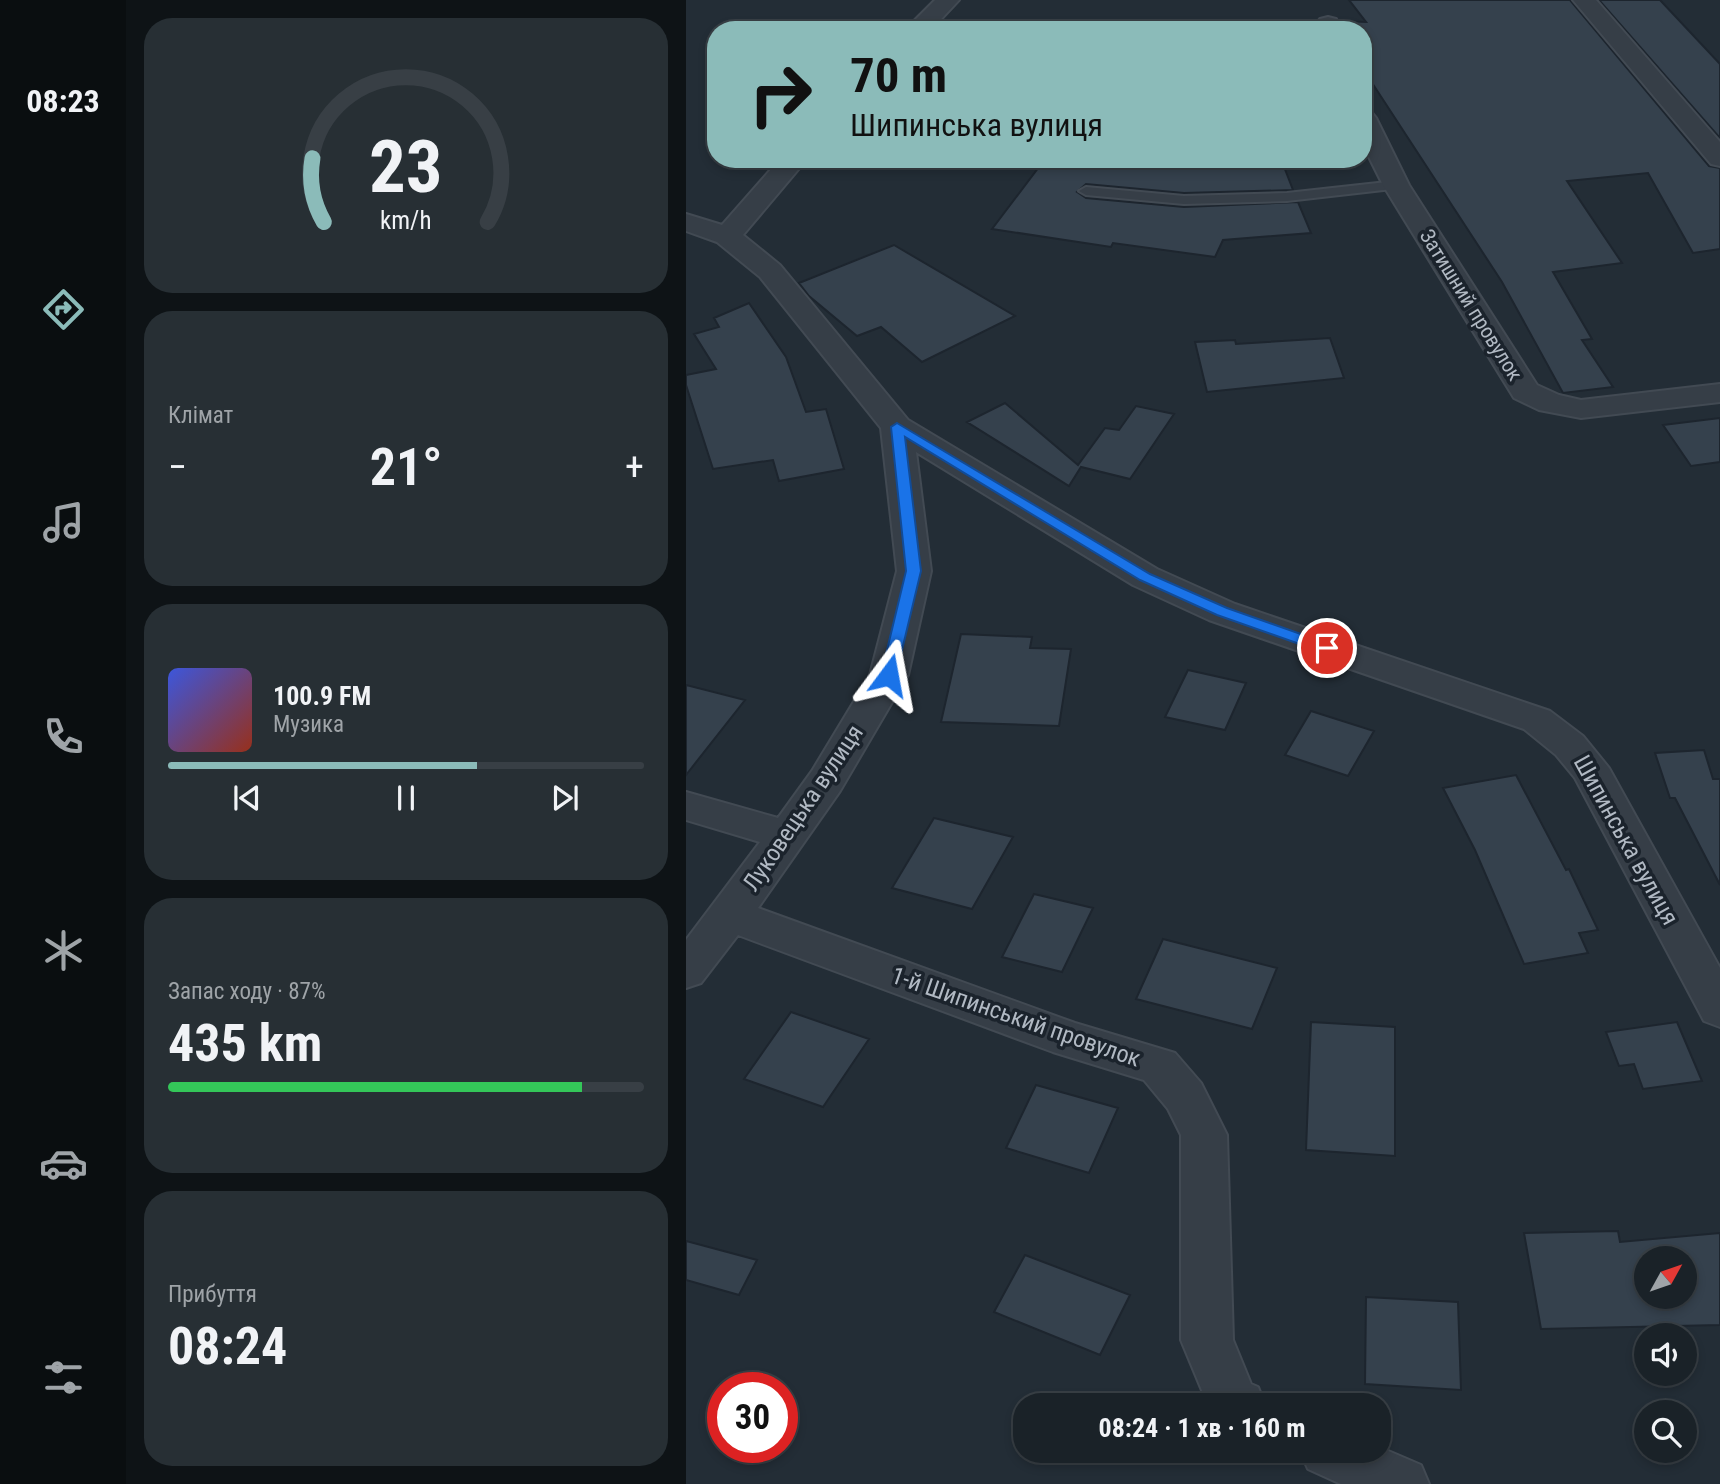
<!DOCTYPE html>
<html lang="uk">
<head>
<meta charset="utf-8">
<style>
	body { margin:0; font-family:"Roboto Condensed",sans-serif; background:#272f34; color:#f1f3f6; height:100vh; display:flex; flex-direction:column; font-size:26px; white-space:nowrap }
	* { box-sizing:border-box; margin:0 }
	p { font-size:23px; color:#9fa4a8 }
	.icon { flex:none; width:38px; height:38px; fill:none; stroke:currentColor; stroke-width:2; stroke-linecap:round; stroke-linejoin:round }
	.map { position:relative; flex:1; overflow:hidden }
	.sheet { display:flex; flex-direction:column; gap:18px; padding:18px; background:#0e1316; width:560px }
	.sheet>* { flex:none }
	.hud { position:absolute; left:21px; top:21px; width:665px; height:147px; border-radius:28px; box-shadow:0 4px 10px #0003,0 0 0 2px #383f45; background:#8bbbb9; color:#111; overflow:hidden }
	.needle { width:46px; rotate:50deg }
	.buttons { position:absolute; left:948px; top:1246px; display:grid; gap:14px }
	.buttons a { display:grid; place-items:center; width:63px; height:63px; border-radius:50%; background:#1a2228; box-shadow:0 4px 10px #0003,0 0 0 2px #383f45; font-size:35px }
	.speed { position:absolute; left:21px; top:1372px; display:flex; gap:14px; font-size:35px; font-weight:700; text-align:center }
	.speed>* { display:grid; place-content:center; width:91px; height:91px; border-radius:50%; background:#1a2228; box-shadow:0 4px 10px #0003,0 0 0 2px #383f45; line-height:1 }
	.speed .limit { border:10px solid #d22; background:#fff; color:#111 }
	.pin { position:absolute; display:grid; place-items:center; width:60px; height:60px; color:#fff; margin:-30px; border:4px solid #fff; border-radius:50%; box-shadow:0 2px 7px #0007 }
	.me { position:absolute; width:77px; margin:-38px; rotate:13deg; stroke-linejoin:round; filter:drop-shadow(0 0 5px #0008) }
	.turn { display:flex; align-items:center; gap:24px; height:147px; padding:0 28px; font-size:32px }
	.turn .icon { width:91px; height:91px; stroke-width:2.5 }
	.turn b { display:block; font-size:49px; line-height:60px }
	.big { font-size:52px; font-weight:700; line-height:1.1 }
	.sheet .tile { flex:1; display:flex; flex-direction:column; justify-content:center; gap:10px; min-width:0; padding:0 24px; border-radius:28px; background:#272f34 }
	.sheet .dial { align-items:center; gap:0 }
	.dial svg { height:182px; overflow:visible; fill:none; stroke:#383f45; stroke-width:7; stroke-linecap:round; text-anchor:middle }
	.dial text { fill:#f1f3f6; stroke:none }
	.song { display:flex; align-items:center; gap:21px }
	.cover { width:84px; height:84px; border-radius:10px; background:linear-gradient(135deg,hsl(230 70% 55%),hsl(10 70% 35%)) }
	.played { height:7px; border-radius:4px; background:linear-gradient(90deg,#8bbbb9 65%,#383f45 65%) }
	.keys { display:flex; justify-content:space-around; direction:ltr }
	.heat { display:flex; justify-content:space-between; align-items:center; font-size:38px; direction:ltr }
	.charge { height:10px; border-radius:5px; background:linear-gradient(90deg,#34c759 87%,#383f45 0) }
	.trip { position:absolute; left:327px; top:1393px; width:378px; height:70px; border-radius:28px; background:#1a2228; box-shadow:0 4px 10px #0003,0 0 0 2px #383f45; font-weight:700; line-height:70px; text-align:center }
	main { display:flex; flex:1; min-height:0 }
	.menu { display:flex; flex-direction:column; width:126px; justify-content:space-around; align-items:center; background:#0a0e10; color:#9fa4a8 }
	.menu .icon { width:49px; height:49px }
	.menu .active { color:#8bbbb9 }
	.menu b { font-size:32px; color:#f1f3f6 }
	.map>svg:first-child { display:block }
</style>
</head>
<body>
<main>
<nav class="menu">
<b>08:23</b>
<svg class="icon active" aria-label="directions" viewBox="0 0 24 24"><path d="M12 3l9 9-9 9-9-9zM9 14v-3h6M13 9l2 2-2 2"/></svg>
<svg class="icon" aria-label="music" viewBox="0 0 24 24"><path d="M9 18V5l10-2v13"/><circle cx="6" cy="18" r="3"/><circle cx="16" cy="16" r="3"/></svg>
<svg class="icon" aria-label="phone" viewBox="0 0 24 24"><path d="M5 4h4l2 5-3 2q2 4 5 5l2-3 5 2v4C11 20 4 13 5 4z"/></svg>
<svg class="icon" aria-label="climate" viewBox="0 0 24 24"><path d="M12 3v18M4 7l16 10M4 17L20 7"/></svg>
<svg class="icon" aria-label="car" viewBox="0 0 24 24"><path d="M5 17H2v-5l4-1 3-4h7l3 4 3 1v5h-3M9 17h6M6 11h13"/><circle cx="7" cy="17" r="2"/><circle cx="17" cy="17" r="2"/></svg>
<svg class="icon" aria-label="filters" viewBox="0 0 24 24"><path d="M4 7h16M4 17h16"/><circle cx="9" cy="7" r="2"/><circle cx="15" cy="17" r="2"/></svg>
</nav>
<section class="sheet">
<div class="tile dial"><svg viewBox="0 0 100 80">
<path d="M14 69A42 42 0 1 1 86 69"/>
<path d="M14 69A42 42 0 0 1 9 41" stroke="#8bbbb9"/>
<text x="50" y="56" font-size="32" font-weight="700">23</text>
<text x="50" y="72" font-size="11">km/h</text>
</svg></div>
<div class="tile"><p>Клімат</p>
<div class="heat"><a>−</a><b class="big">21°</b><a>+</a></div>
</div>
<div class="tile">
<div class="song"><i class="cover"></i><div><b>100.9 FM</b><p>Музика</p></div></div>
<div class="played"></div>
<div class="keys"><svg class="icon" aria-label="previous" viewBox="0 0 24 24"><path d="M18 5L8 12l10 7zM5 5v14"/></svg><svg class="icon" aria-label="pause" viewBox="0 0 24 24"><path d="M8 5v14M16 5v14"/></svg><svg class="icon" aria-label="next" viewBox="0 0 24 24"><path d="M6 5l10 7-10 7zM19 5v14"/></svg></div>
</div>
<div class="tile"><p>Запас ходу · 87%</p><b class="big">435 km</b><div class="charge"></div></div>
<div class="tile"><p>Прибуття</p><b class="big">08:24</b></div>
</section>
<div class="map">
<svg width="1034" height="1484" viewBox="0 0 1034 1484">
	<rect width="100%" height="100%" fill="#232d36"/>
	<!-- building -->
	<path fill="#35414d" stroke="#1d252e" stroke-width="2" fill-rule="evenodd" d="M663,0h221l139,166 11,2v81l-27,4 -45,-80 -81,8 55,82 -69,9 39,67 -10,1 31,47 -50,6 -61,-111 -139,-213v-39h-19l-4,-9 26,1z
		M913,0h61l60,64v74z
		M359,159h236l12,31 -109,3 -98,-9 -9,8 9,6 98,9 114,-5 13,31 -88,7 -8,17 -102,-14 -2,4 -119,-18z
		M208,245l121,71 -93,46 -41,-35 -24,9 -48,-40 -10,-13z
		M63,303l37,54 20,55 20,-3 18,60 -65,12 -6,-21 -60,9 -27,-84v-10l30,-6 -22,-35 25,-7 -5,-9z
		M644,338l14,40 -137,14 -12,-50 40,-2 1,4z
		M319,403l73,62 27,-37 14,2 17,-24 38,8 -44,65 -49,-12 -12,19 -102,-64z
		M1034,418v44l-29,4 -28,-41z
		M275,634l71,3 -2,11 41,1 -12,77 -118,-4z
		M502,670l58,13 -21,47 -60,-13z
		M0,685l59,15 -59,75z
		M625,711l63,20 -26,45 -63,-21z
		M1018,750l9,29h7v106l-45,-87h-5l-15,-45z
		M830,775l50,95 3,-1 29,61 -19,3 9,20 -64,11 -49,-114 -32,-62z
		M248,818l79,19 -41,72 -80,-21z
		M348,894l59,14 -31,64 -60,-15z
		M477,939l114,29 -25,61 -116,-30z
		M105,1012l78,27 -46,68 -79,-28z
		M625,1022l84,5v129l-89,-6z
		M991,1022l25,59 -59,8 -9,-25 -15,2 -13,-34z
		M350,1085l82,23 -29,65 -83,-25z
		M932,1231l2,11 100,-9v92l-179,4 -17,-96zM961,1258h38v39h-38z
		M0,1241l71,19 -18,35 -53,-15z
		M339,1255l105,40 -30,60 -106,-43z
		M680,1297l92,5 3,88 -96,-6z"/>
	<g fill="none" stroke-linecap="round" stroke-linejoin="round">
		<!-- lane casing -->
		<g stroke="#424a53" stroke-width="4">
			<path id="lane" d="M710,181l5,1v6l-114,13 -103,3 -98,-9 -7,-4 7,-4 98,9 103,-3z"/>
		</g>
		<!-- street casing -->
		<g stroke="#424a53" stroke-width="4">
			<path id="street" d="M249,0h24l-28,30h-26z
				M887,0h23l124,142v24l-9,-2z
				M642,17l8,2 6,11h-24l-2,-6 4,-5z
				M677,110l9,3 4,5 33,67 128,200 22,10 22,5 139,-16v18l-139,16 -42,-8 -25,-12 -131,-213 -20,-40z
				M94,159h27l-64,76 37,30 128,155 249,149 78,35 315,107 33,25 26,32 111,200v59l-16,-6 -129,-243 -19,-23 -32,-26 -315,-109 -76,-35 -217,-133 15,119 -23,104 -68,116 -82,117 317,115 100,30 26,30 26,52 6,205 18,44 7,3 7,18h-57l-27,-65v-205l-13,-26 -24,-29 -91,-28 -315,-117 -37,48 -15,5v-48l74,-98 -74,-22v-28l92,26 34,-47 58,-96 27,-104 -16,-143 -121,-151 -43,-35 -31,-11v-17l36,11z
				M693,1447l42,18 8,19h-88l-33,-15 -8,-18h79z"/>
		</g>
		<!-- lane -->
		<use href="#lane" fill="#363e47" fill-rule="evenodd"/>
		<!-- street -->
		<use href="#street" fill="#363e47" fill-rule="evenodd"/>
	</g>
	<!-- route -->
	<path fill="#1a73e8" stroke="#114b97" stroke-width="2" d="M211,423l253,151 77,34 105,37 3,3 -8,5 -5,-1 -105,-37 -77,-35 -235,-143 16,134 -25,104 -2,4h-11l-2,-4 25,-104 -15,-144z"/>
	<g text-anchor="middle" dominant-baseline="central" stroke-width="7" stroke-linejoin="round" paint-order="stroke">
		<!-- far-street labels -->
		<g font-size="21" fill="#b1b9c3" stroke="#1b232c">
			<text transform="translate(785 305) rotate(58)">Затишний провулок</text>
		</g>
		<!-- street labels -->
		<g font-size="24" fill="#b1b9c3" stroke="#1b232c">
			<text transform="translate(117 808) rotate(-56)">Луковецька вулиця</text>
			<text transform="translate(940 840) rotate(61)">Шипинська вулиця</text>
			<text transform="translate(330 1017) rotate(19)">1-й Шипинський провулок</text>
		</g>
	</g>
</svg>
<div class="buttons">
<a><svg class="needle" viewBox="-14 -14 28 28"><path d="M0-13l5 13h-10z" fill="#e53935"/><path d="M0 13l5-13h-10z" fill="#9fa4a8"/></svg></a>
<a><svg class="icon" aria-label="sound" viewBox="0 0 24 24"><path d="M4 9h4l5-4v14l-5-4H4zM17 9q2 3 0 6"/></svg></a>
<a><svg class="icon" aria-label="search" viewBox="0 0 24 24"><circle cx="10" cy="10" r="6"/><path d="M15 15l6 6"/></svg></a>
</div>
<div class="speed"><div class="limit">30</div></div>
<div class="pin" style="left:641px;top:648px;background:#d93025"><svg class="icon" aria-label="arrive" viewBox="0 0 24 24"><path d="M6 21V4h12l-3 4 3 4H6"/></svg></div>
<svg class="me" style="left:203px;top:675px" viewBox="-20 -20 40 40"><path d="M0-17L14 15 0 8-14 15z" fill="#1a73e8" stroke="#fff" stroke-width="4"/></svg>
<div class="trip">08:24 · 1 хв · 160 m</div>
<div class="hud">
<div class="turn"><svg class="icon" aria-label="right" viewBox="0 0 24 24"><path d="M7 20v-9h11M14 6l5 5-5 5"/></svg><div><b>70 m</b>Шипинська вулиця</div></div>
</div>
</div>
</main>
</body>
</html>
